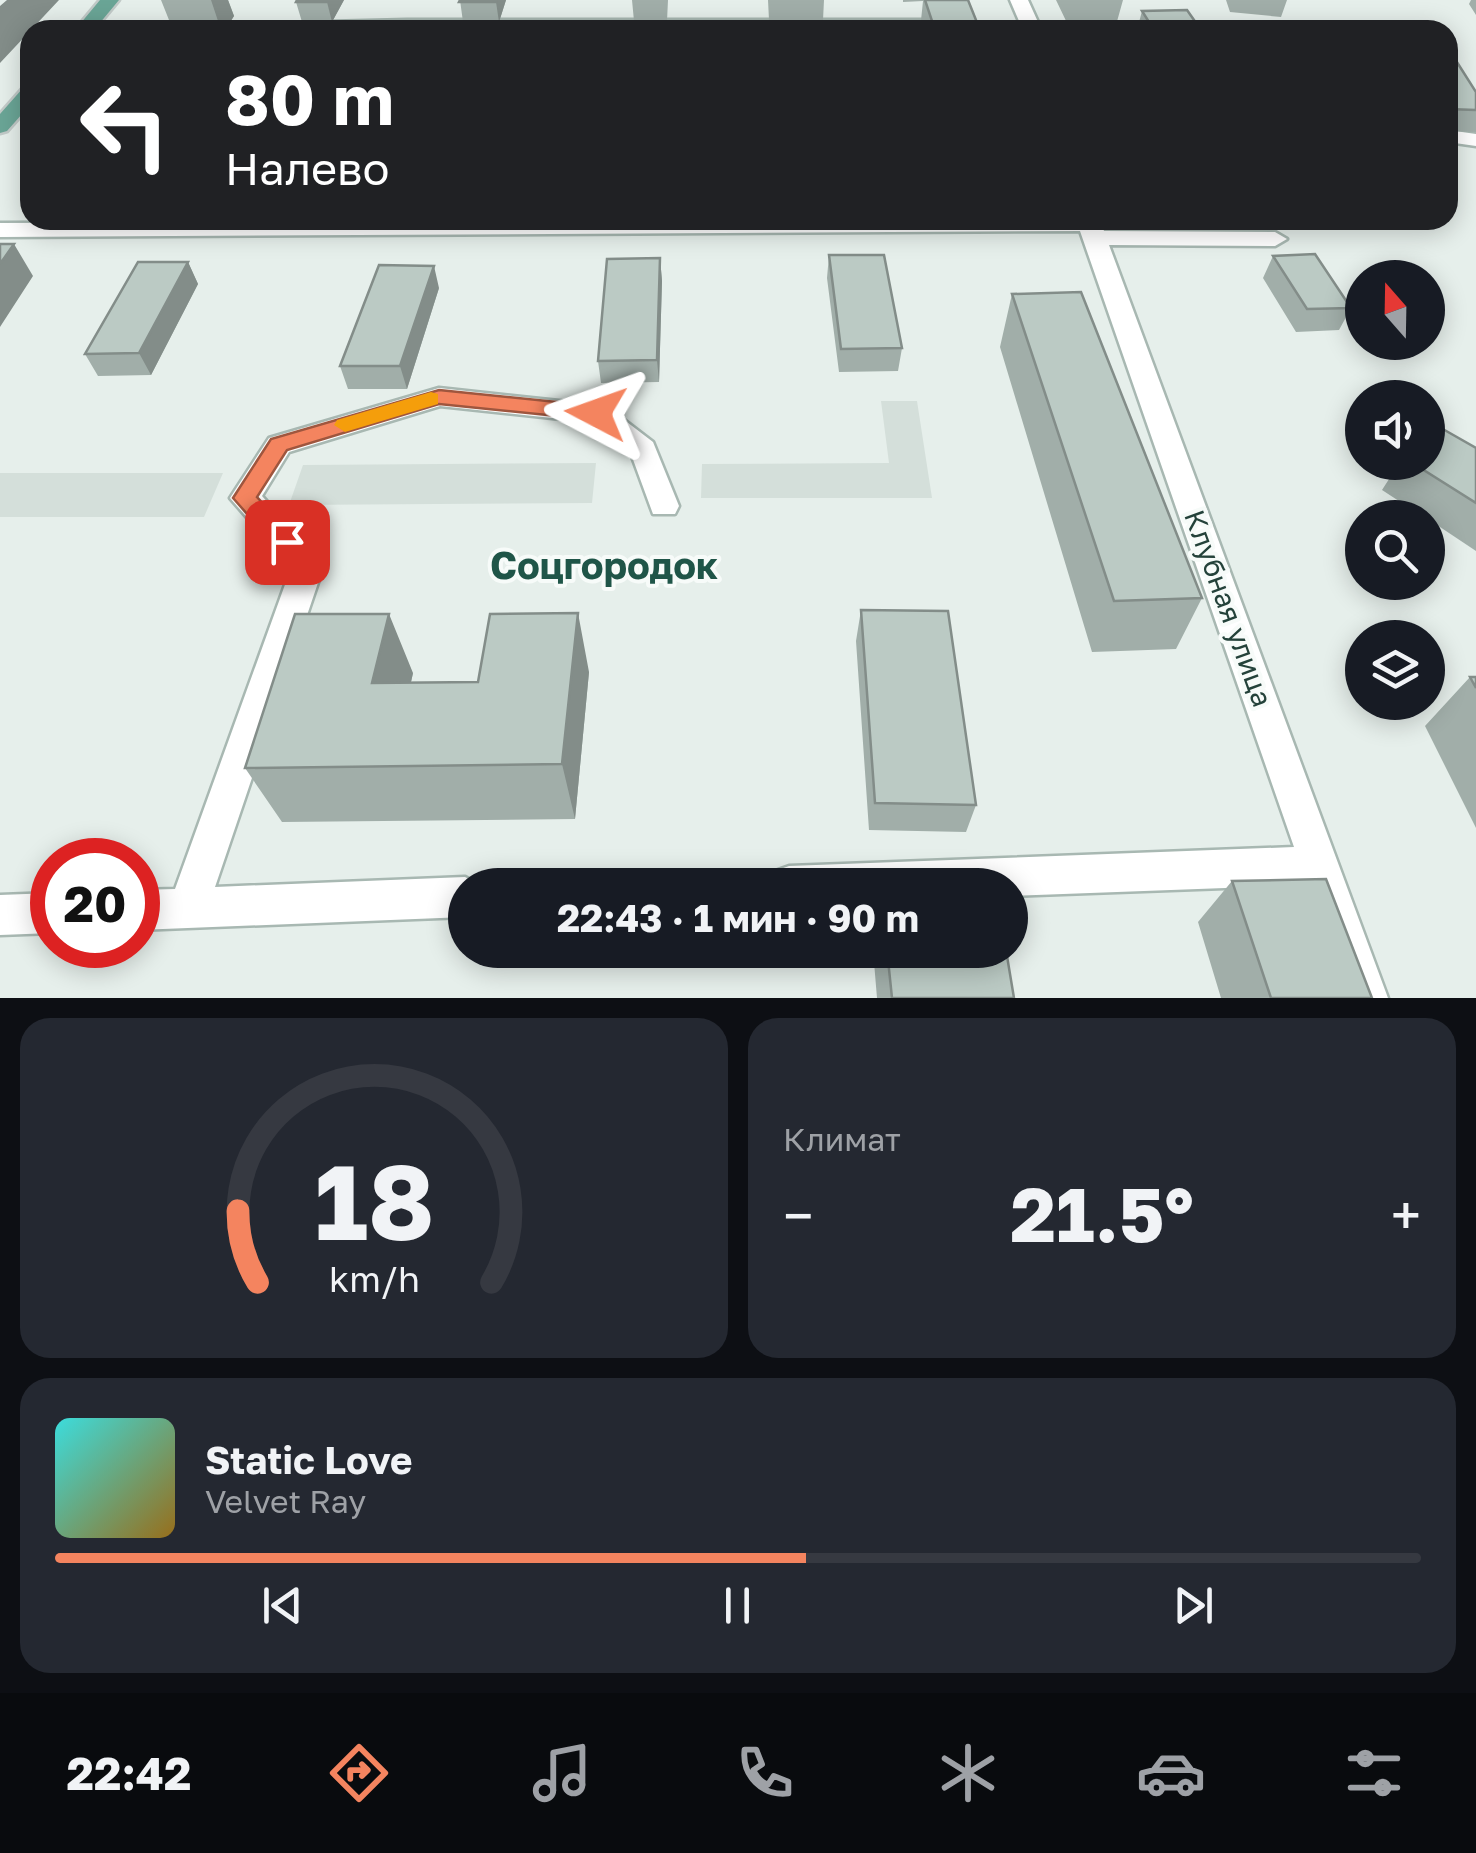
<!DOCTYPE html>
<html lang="ru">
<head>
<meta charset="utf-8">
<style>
	body { margin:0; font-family:"Golos Text",sans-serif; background:#242831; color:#f1f3f6; height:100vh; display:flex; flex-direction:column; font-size:38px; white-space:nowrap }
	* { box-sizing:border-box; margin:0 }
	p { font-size:32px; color:#9ea1a6 }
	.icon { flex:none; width:55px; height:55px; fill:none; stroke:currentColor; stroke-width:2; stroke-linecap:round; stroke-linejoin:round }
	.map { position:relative; height:998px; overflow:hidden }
	.drawer { display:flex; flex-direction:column; gap:20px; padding:20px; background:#0d0f14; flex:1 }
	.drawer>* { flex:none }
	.top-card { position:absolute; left:20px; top:20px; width:1438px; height:210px; border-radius:30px; box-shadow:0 5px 25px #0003; background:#202124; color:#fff; overflow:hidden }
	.needle { width:65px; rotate:340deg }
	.tools { position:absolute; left:1345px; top:260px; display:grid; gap:20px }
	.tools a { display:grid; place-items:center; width:100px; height:100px; border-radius:50%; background:#171b24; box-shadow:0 5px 25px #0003; font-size:50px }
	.speed { position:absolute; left:30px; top:838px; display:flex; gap:20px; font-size:50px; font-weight:700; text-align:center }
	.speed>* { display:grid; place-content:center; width:130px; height:130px; border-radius:50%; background:#171b24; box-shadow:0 5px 25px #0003; line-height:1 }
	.speed .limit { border:15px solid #d22; background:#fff; color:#111 }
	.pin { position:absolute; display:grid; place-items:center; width:85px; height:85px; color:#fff; margin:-42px; border-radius:20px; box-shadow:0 5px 15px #0006 }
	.me { position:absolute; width:110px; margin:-55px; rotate:274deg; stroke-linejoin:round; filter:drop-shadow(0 0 8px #0008) }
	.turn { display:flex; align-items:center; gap:35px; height:210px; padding:0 40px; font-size:45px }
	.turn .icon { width:130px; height:130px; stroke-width:2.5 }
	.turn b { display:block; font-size:70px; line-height:85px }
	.big { font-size:75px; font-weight:700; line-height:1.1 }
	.drawer .widget { flex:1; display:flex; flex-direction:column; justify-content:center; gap:15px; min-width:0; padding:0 35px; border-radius:30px; background:#242831 }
	.drawer .dial { align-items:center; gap:0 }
	.dial svg { height:260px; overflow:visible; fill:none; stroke:#363941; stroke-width:7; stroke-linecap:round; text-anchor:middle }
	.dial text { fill:#f1f3f6; stroke:none }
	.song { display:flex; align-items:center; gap:30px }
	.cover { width:120px; height:120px; border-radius:15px; background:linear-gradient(135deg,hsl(180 70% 55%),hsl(40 70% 35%)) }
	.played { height:10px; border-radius:5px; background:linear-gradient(90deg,#f4845f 55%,#363941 55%) }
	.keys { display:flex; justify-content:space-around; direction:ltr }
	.heat { display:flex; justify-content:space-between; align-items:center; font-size:55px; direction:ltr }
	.drawer .tiles { flex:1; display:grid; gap:20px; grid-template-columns:1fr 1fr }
	.widget:last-child { grid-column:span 2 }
	.trip { position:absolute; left:448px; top:868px; width:580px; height:100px; border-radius:50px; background:#171b24; box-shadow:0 5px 25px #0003; font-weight:700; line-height:100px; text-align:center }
	.menu { display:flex; height:160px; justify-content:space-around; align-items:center; background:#090b0e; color:#9ea1a6 }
	.menu .icon { width:70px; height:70px }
	.menu .active { color:#f4845f }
	.menu b { font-size:45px; color:#f1f3f6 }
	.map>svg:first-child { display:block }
</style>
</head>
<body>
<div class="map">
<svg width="1476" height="998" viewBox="0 0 1476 998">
	<rect width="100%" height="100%" fill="#e6efeb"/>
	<!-- built -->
	<path fill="#d4dfda" d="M881,401h36l15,97h-231l1,-34 187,-1z
		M596,463l-4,40 -303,2 14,-40z
		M0,473h223l-19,44h-204z"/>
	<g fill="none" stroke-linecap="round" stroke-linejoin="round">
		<!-- minor casing -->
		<g stroke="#a8b8b2" stroke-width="5">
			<path id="minor" d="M1010,0h18l10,22 -3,4 -26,4 10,-9z
				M407,20h555l45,10h-772l9,-6z
				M1448,130l28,4v12l-28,-4z
				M1100,220l4,11 171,1 12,7 -12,7 -166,-1 279,753h-42l-39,-113 -297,11v-11h-241l6,-14 14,-5 505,-19 -214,-616 -1080,6v-14z
				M439,388l167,18 47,36 26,64 -4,8h-22l-22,-60 -42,-32 -149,-16 -151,46 -27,44 62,69 -109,322 250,-10 15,8h-15v32l-327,13v-40l37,-1 116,-321 -61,-70 39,-60z
				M52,893v40l-52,2v-40z"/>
		</g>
		<!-- major casing -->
		<g stroke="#c2cac8" stroke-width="5">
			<path id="major" d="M100,0h19l-25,30h-19z
				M30,86v19l-23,26 -7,2v-19l23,-26z"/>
		</g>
		<!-- minor -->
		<use href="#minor" fill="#fff" fill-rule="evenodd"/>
		<!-- major -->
		<use href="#major" fill="#6aa596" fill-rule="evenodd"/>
	</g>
	<!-- wall -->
	<path fill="#a1aea9" d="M161,0h67l6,16 -9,14h-47l-4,-10h-5z
		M344,0l-12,22h-30l-6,-20z
		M460,0h46l-7,22h-36z
		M632,0h36l-1,21h-33z
		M768,0h56l-1,20h-54z
		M903,0h65l12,30h-60l3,-29 -20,1z
		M1056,0h67l-7,25h-48z
		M1226,0h61l-6,17 -51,-5z
		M1471,0h5v15l-7,-11z
		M1142,11l59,19h-64z
		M1448,48l28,44v40l-28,-1z
		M30,146v20l-7,-12z
		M1240,220h56l-2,5 -50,1z
		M829,255l73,93 -4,23 -59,1 -12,-94z
		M1273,256l78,52 -12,22 -43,2 -33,-54z
		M660,258l2,23 -3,101 -58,1 -3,-22z
		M188,262l10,22 -47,91 -53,1 -13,-22z
		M439,288l-32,101h-59l-8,-23z
		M1012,294l190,304 -26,51 -84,3 -92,-305z
		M1476,448v103l-48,-32v-1h-3l-43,-28 18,-28h28z
		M861,610l115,195 -10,27 -97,-2 -13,-189z
		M589,672l-14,147 -293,3 -37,-54 168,-95 -2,9h67z
		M1470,677h6v151l-51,-102z
		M1232,881l140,117h-151l-23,-76z
		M873,950h133l8,48h-137z"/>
	<!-- shaded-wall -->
	<path fill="#838d89" d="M7,0h52l-59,63v-57z
		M211,0h17l6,16 -9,14h-4z
		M328,0h16l-12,22 -5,-20z
		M496,0h10l-7,22 -3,-20z
		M14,244l19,32 -33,51v-63z
		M660,258l2,23 -3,101 -2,-22z
		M188,262l10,22 -47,91 -12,-22z
		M434,266l5,22 -32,101 -7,-23z
		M578,613l11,59 -14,147 -13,-55z
		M389,614l24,59 -15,67 -26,-57z"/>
	<!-- building -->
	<path fill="#bbcac4" stroke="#838d89" stroke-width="2.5" d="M297,0h31l-1,2h-31z
		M460,0h36v2h-37z
		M925,0h43l12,30h-45z
		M1187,10l14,20h-47l-12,-19z
		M1364,23l70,4 2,3h-68z
		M1448,48l28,44v18l-28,-1z
		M0,244h14l-14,20z
		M1315,254l36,54 -44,1 -34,-53z
		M829,255h55l18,93 -61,1z
		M660,258l-3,102 -59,1 9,-102z
		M138,262h50l-49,91 -54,1z
		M379,265l55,1 -34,100h-60z
		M1081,292l121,306 -88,3 -102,-307z
		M1441,428l35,20v55l-65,-41h17v-23z
		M861,610l87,1 28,194 -101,-2z
		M578,613l-16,151 -317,4 50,-154h94l-17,69 106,-1 12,-68z
		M1470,677h6v11z
		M1326,879l46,119h-101l-39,-117z
		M887,950h119l8,48h-122z"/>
	<!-- route -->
	<path fill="#f4845f" stroke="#9f563e" stroke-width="2.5" d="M439,390l157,16 11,7 -11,7 -157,-16 -152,46 -30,47 42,45 -12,10 -9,-3 -45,-51 38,-59z"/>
	<!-- slow -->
	<path fill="#f59e0b" d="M431,392l7,2v10l-93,28 -11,-7 3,-5z"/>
	<g text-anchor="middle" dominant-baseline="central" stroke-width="8" stroke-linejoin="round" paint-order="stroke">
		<!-- street labels -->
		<g font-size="28" fill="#24423a" stroke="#f7fbf9">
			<text transform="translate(1229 608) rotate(70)">Клубная улица</text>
		</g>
		<!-- district labels -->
		<g font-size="38" font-weight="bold" fill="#1f5548" stroke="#f7fbf9">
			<text x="604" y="564">Соцгородок</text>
		</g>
	</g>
</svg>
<div class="tools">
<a><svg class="needle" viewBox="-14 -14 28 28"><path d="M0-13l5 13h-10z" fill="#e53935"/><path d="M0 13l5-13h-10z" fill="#9ea1a6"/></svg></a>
<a><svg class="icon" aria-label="sound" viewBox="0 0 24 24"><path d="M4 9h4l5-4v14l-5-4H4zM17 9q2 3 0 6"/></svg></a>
<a><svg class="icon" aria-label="search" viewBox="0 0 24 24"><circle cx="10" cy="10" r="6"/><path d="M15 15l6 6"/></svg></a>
<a><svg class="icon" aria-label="layers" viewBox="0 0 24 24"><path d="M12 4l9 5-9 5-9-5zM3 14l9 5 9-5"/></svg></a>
</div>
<div class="speed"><div class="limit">20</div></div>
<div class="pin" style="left:287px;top:542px;background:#d93025"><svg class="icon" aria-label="arrive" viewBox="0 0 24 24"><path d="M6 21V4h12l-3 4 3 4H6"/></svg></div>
<svg class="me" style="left:596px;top:413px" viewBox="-20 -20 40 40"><path d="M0-17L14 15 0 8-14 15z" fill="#f4845f" stroke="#fff" stroke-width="4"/></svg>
<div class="trip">22:43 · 1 мин · 90 m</div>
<div class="top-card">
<div class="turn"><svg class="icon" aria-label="left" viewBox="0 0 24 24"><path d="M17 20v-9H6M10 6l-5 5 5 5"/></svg><div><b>80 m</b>Налево</div></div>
</div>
</div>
<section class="drawer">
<div class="tiles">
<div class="widget dial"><svg viewBox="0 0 100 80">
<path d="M14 69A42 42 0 1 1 86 69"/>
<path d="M14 69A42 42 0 0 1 8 47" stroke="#f4845f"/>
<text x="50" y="56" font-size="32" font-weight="700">18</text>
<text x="50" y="72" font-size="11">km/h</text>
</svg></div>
<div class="widget"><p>Климат</p>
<div class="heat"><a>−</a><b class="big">21.5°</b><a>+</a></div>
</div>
<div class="widget">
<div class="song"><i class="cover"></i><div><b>Static Love</b><p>Velvet Ray</p></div></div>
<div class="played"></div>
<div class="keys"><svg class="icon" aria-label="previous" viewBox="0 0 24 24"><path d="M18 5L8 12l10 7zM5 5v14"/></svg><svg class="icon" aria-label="pause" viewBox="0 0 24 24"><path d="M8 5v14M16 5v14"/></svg><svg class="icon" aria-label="next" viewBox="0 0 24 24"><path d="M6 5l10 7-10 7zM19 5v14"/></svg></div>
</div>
</div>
</section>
<nav class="menu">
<b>22:42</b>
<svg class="icon active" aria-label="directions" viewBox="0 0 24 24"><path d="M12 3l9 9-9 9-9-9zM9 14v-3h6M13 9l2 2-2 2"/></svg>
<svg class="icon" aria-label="music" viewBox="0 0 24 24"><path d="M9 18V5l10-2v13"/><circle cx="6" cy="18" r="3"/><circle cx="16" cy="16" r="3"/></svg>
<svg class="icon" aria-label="phone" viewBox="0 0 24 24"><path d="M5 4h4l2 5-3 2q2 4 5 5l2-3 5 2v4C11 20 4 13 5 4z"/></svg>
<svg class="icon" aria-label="climate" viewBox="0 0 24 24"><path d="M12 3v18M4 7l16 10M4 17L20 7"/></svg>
<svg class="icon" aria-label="car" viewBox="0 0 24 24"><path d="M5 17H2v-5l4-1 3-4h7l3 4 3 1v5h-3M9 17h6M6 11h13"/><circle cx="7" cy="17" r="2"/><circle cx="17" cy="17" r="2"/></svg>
<svg class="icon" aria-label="filters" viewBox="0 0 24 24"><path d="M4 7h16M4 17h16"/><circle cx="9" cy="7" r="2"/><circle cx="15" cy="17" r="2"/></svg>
</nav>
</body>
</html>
